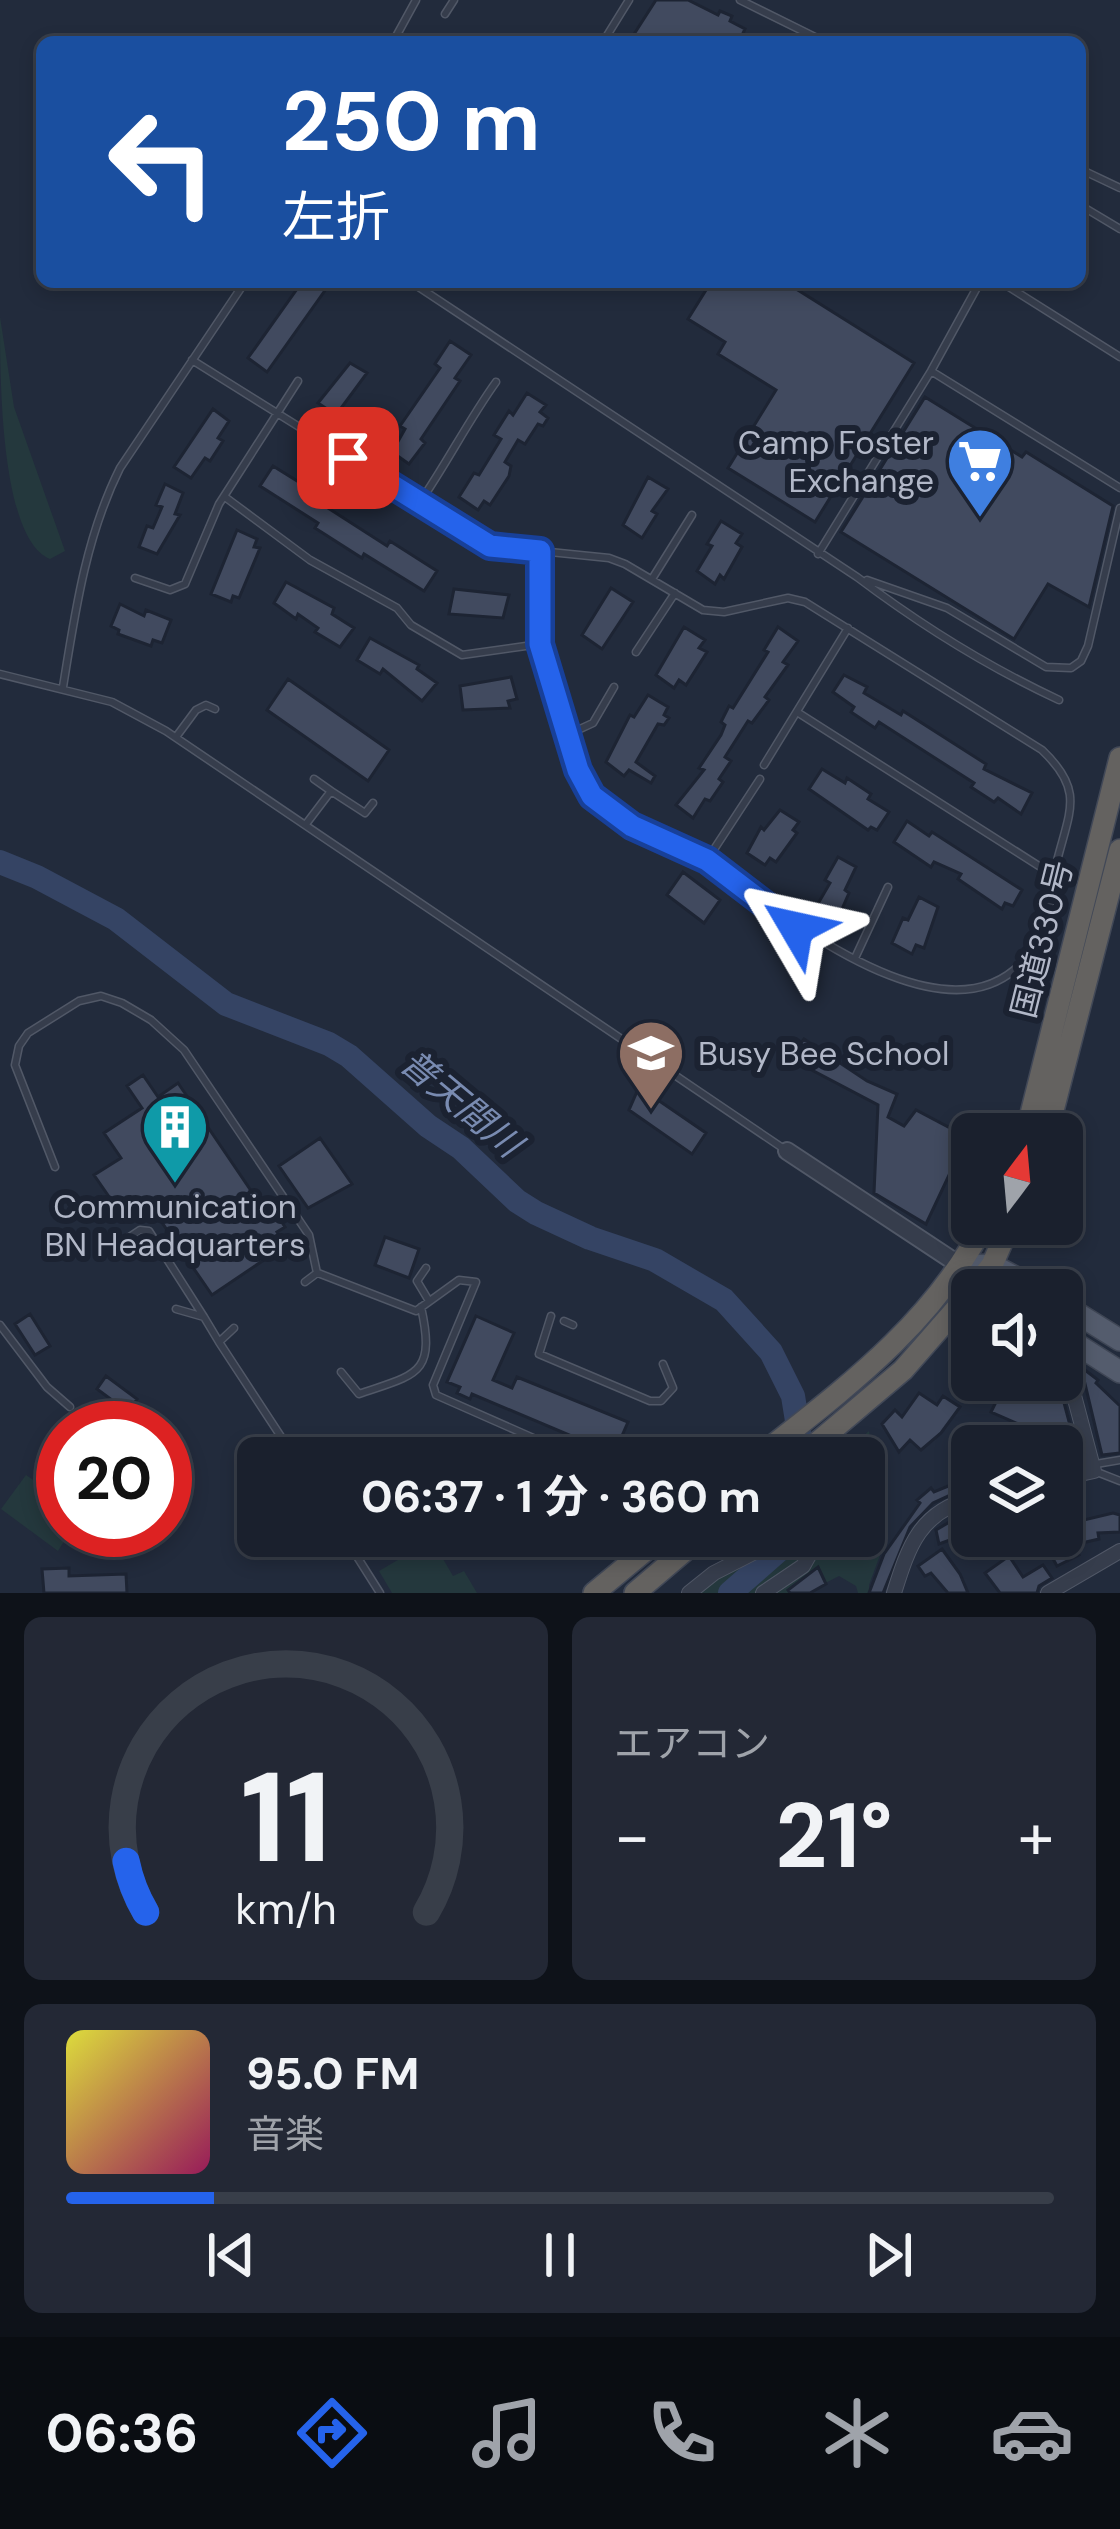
<!DOCTYPE html>
<html lang="ja">
<head>
<meta charset="utf-8">
<style>
	body { margin:0; font-family:"DM Sans","Noto Sans JP",sans-serif; background:#232835; color:#f1f3f6; height:100vh; display:flex; flex-direction:column; font-size:45px; white-space:nowrap }
	* { box-sizing:border-box; margin:0 }
	p { font-size:39px; color:#9fa3aa }
	.icon { flex:none; width:66px; height:66px; fill:none; stroke:currentColor; stroke-width:2; stroke-linecap:round; stroke-linejoin:round }
	.map { position:relative; height:1593px; overflow:hidden }
	.details { display:flex; flex-direction:column; gap:24px; padding:24px; background:#0e1219; flex:1 }
	.details>* { flex:none }
	.top-card { position:absolute; left:36px; top:36px; width:1050px; height:252px; border-radius:18px; box-shadow:0 6px 18px #0003,0 0 0 3px #383e49; background:#1a4fa0; color:#fff; overflow:hidden }
	.needle { width:78px; rotate:16deg }
	.fabs { position:absolute; left:951px; top:1113px; display:grid; gap:24px }
	.fabs a { display:grid; place-items:center; width:132px; height:132px; border-radius:18px; background:#1a202d; box-shadow:0 6px 18px #0003,0 0 0 3px #383e49; font-size:60px }
	.speed { position:absolute; left:36px; top:1401px; display:flex; gap:24px; font-size:60px; font-weight:700; text-align:center }
	.speed>* { display:grid; place-content:center; width:156px; height:156px; border-radius:50%; background:#1a202d; box-shadow:0 6px 18px #0003,0 0 0 3px #383e49; line-height:1 }
	.speed .limit { border:18px solid #d22; background:#fff; color:#111 }
	.pin { position:absolute; display:grid; place-items:center; width:102px; height:102px; color:#fff; margin:-51px; border-radius:24px; box-shadow:0 6px 18px #0006 }
	.me { position:absolute; width:132px; margin:-66px; rotate:306deg; stroke-linejoin:round; filter:drop-shadow(0 0 9px #0008) }
	.turn { display:flex; align-items:center; gap:42px; height:252px; padding:0 48px; font-size:54px }
	.turn .icon { width:156px; height:156px; stroke-width:2.5 }
	.turn b { display:block; font-size:84px; line-height:102px }
	.big { font-size:90px; font-weight:700; line-height:1.1 }
	.details .widget { flex:1; display:flex; flex-direction:column; justify-content:center; gap:18px; min-width:0; padding:0 42px; border-radius:18px; background:#232835 }
	.details .dial { align-items:center; gap:0 }
	.dial svg { height:312px; overflow:visible; fill:none; stroke:#383e49; stroke-width:7; stroke-linecap:round; text-anchor:middle }
	.dial text { fill:#f1f3f6; stroke:none }
	.song { display:flex; align-items:center; gap:36px }
	.cover { width:144px; height:144px; border-radius:18px; background:linear-gradient(135deg,hsl(60 70% 55%),hsl(330 70% 35%)) }
	.played { height:12px; border-radius:6px; background:linear-gradient(90deg,#2563eb 15%,#383e49 15%) }
	.keys { display:flex; justify-content:space-around; direction:ltr }
	.heat { display:flex; justify-content:space-between; align-items:center; font-size:66px; direction:ltr }
	.details .tiles { flex:1; display:grid; gap:24px; grid-template-columns:1fr 1fr }
	.widget:last-child { grid-column:span 2 }
	.trip { position:absolute; left:237px; top:1437px; width:648px; height:120px; border-radius:18px; background:#1a202d; box-shadow:0 6px 18px #0003,0 0 0 3px #383e49; font-weight:700; line-height:120px; text-align:center }
	.tabs { display:flex; height:192px; justify-content:space-around; align-items:center; background:#0a0d12; color:#9fa3aa }
	.tabs .icon { width:84px; height:84px }
	.tabs .current { color:#2563eb }
	.tabs b { font-size:54px; color:#f1f3f6 }
	.map>svg:first-child { display:block }
</style>
</head>
<body>
<div class="map">
<svg width="1120" height="1593" viewBox="0 0 1120 1593">
	<rect width="100%" height="100%" fill="#222b3c"/>
	<!-- green -->
	<path fill="#24383d" d="M0,317l14,90 51,144 -15,8c-50,-20 -50,-183 -50,-242z
		M869,1431l6,44 -4,52 15,12 -17,46v8h-11l-2,-7 -17,-10 -33,17h-125l72,-57h111v-78h-25z
		M26,1475l37,25v30h8l-13,21 -57,-42z
		M432,1540l21,36 11,-5 13,22h-85l-13,-22z"/>
	<g fill="none" stroke-linecap="round" stroke-linejoin="round">
		<!-- river -->
		<path stroke="#354464" stroke-width="24" d="M0,862l37,15 79,42 110,85 103,40 20,12 79,70 33,22 56,53 19,12 54,25 65,22 69,40 47,52 22,44 10,62
			M730,1593l65,-57"/>
	</g>
	<!-- building -->
	<path fill="#414a5f" stroke="#1d2433" stroke-width="3" d="M656,0h32l30,15 2,-4 12,5 -2,5 15,8 -6,13 -14,-6 -3,6h-93z
		M302,282h29l-64,90 -19,-14z
		M711,282h74l129,81 -99,159 -87,-54 48,-78 -58,-36 7,-12 -37,-23z
		M450,341l21,14 -16,23 5,3 -39,58 4,4 -16,21 -17,-12 13,-23 -5,-3 40,-58 -5,-4z
		M350,363l17,10 -31,42 -18,-12z
		M527,393l19,12 -6,7 8,6 -5,8 -5,-2 -13,20 -7,-4 -13,22 6,4 -2,10 -19,29 -6,-4 -6,9 -19,-13 15,-24 5,2 22,-36 -7,-4 15,-24 4,4z
		M925,397l97,60 4,-5 87,54 -24,101 -41,-23 -34,55 -173,-107z
		M213,409l16,12 -11,17 5,3 -13,20 -5,-3 -14,20 -17,-11z
		M273,466l45,28 -4,5 73,47 3,-5 47,30 -13,20 -60,-37 -2,4 -47,-30 3,-5 -58,-37z
		M648,477l20,12 -16,22 5,3 -15,24 -19,-13z
		M165,484l18,9 -8,21 5,1 -23,39 -18,-7 8,-21 6,2 9,-21 -6,-2z
		M721,521l21,13 -6,9 6,4 -18,32 -4,-4 -5,9 -18,-13 15,-25 -5,-2z
		M237,530l20,9 -3,8 6,1 -21,50 -6,-2 -2,6 -20,-8z
		M286,582l48,26 -2,6 22,14 -14,19 -25,-15 3,-4 -20,-14 -2,5 -22,-16z
		M611,588l22,14 -31,47 -20,-14z
		M454,589l55,6 -6,23 -54,-4z
		M120,604l24,12 2,-6 25,10 -9,23 -9,-3 -2,6 -33,-12 1,-4 -8,-4z
		M684,627l21,13 -6,8 8,4 -21,33 -7,-5 -5,8 -18,-13z
		M778,627l20,14 -15,21 5,3 -23,32 4,3 -17,23 -4,-2 -23,36 6,4 -12,18 4,3 -13,19 -5,-2 -12,19 -17,-13 28,-35 -5,-2 22,-33 4,-10 -4,-3 8,-16 4,2 35,-56 -4,-2z
		M370,638l49,27 -2,4 20,14 -15,18 -39,-32 -3,5 -23,-14z
		M844,675l23,12 -3,6 37,22 2,-4 83,53 -2,5 48,24 -11,21 -23,-16 -4,4 -23,-15 3,-4 -95,-61 -4,6 -24,-16 3,-5 -21,-15z
		M511,677l6,22 -9,2 2,7 -47,2 -3,-24z
		M288,679l101,71 -21,31 -101,-71z
		M648,695l20,12 -4,8 5,3 -5,7 -6,-1 -22,38 19,14 -4,7 -22,-13 -5,6 -18,-14 24,-47 4,2z
		M822,769l23,14 2,-5 24,16 -3,5 21,13 -12,18 -6,-3 -3,3 -59,-41z
		M780,810l19,12 -6,8 4,3 -21,29 -6,-4 -5,7 -18,-12 14,-26 3,3z
		M907,821l22,15 3,-4 90,58 -9,16 -8,-3 -3,6 -44,-30 3,-5 -27,-12 -3,5 -37,-25z
		M838,857l18,10 -11,23 4,3 -11,25 -22,-11 14,-24 -5,-3z
		M683,872l37,28 -16,23 -37,-28z
		M919,897l19,10 -14,41 -8,-3 -4,9 -20,-11 11,-25 5,2z
		M804,1039l63,42 30,13 -9,23 16,9 12,-16 51,27 -41,87 -52,-31 4,-88 -89,-47z
		M143,1075l15,22 20,-14 84,124 7,-4 16,24 -8,5 9,13 -74,50 -67,-97 -24,16 -27,-39 27,-17 -17,-25 38,-25 -15,-22z
		M639,1087l67,46 -14,21 -63,-44z
		M320,1138l32,46 -44,24 -29,-42z
		M385,1237l34,12 -10,29 -34,-13z
		M30,1314l20,32 -15,9 -20,-31z
		M476,1316l38,17 -21,47 19,8 5,-11 111,45 -7,16 7,4 -5,11 -7,-3 -2,4 -142,-60 -2,5 -13,-6 3,-6 -13,-5z
		M1081,1367l17,13 -2,3 24,23v47l-18,2z
		M106,1376l31,23 -9,13 -31,-23z
		M980,1380h78l22,83 -18,3v-20h-35l-4,-20 -32,-14 9,-18z
		M919,1393l18,12 6,-9 17,11 -19,26 -20,17 -11,-10 -11,12 -17,-28 13,-14 7,7z
		M958,1482l3,8 -28,13 -23,24 -27,66h-14l15,-39 36,-51 -3,-3 14,-12 3,4z
		M968,1511l4,21 -33,12 -3,-14z
		M1113,1513l7,2v17l-22,1 1,6 -26,6 6,10 -22,11 -11,-20 6,-4 -2,-3 12,-3 10,-8 -1,-5z
		M942,1549l18,25 8,19h-20l-17,-20 -6,3 -7,-10z
		M1009,1556l14,21 20,-12 9,13 -13,8 -2,7h-37l-15,-20z
		M818,1567l8,17 -16,9h-20l-2,-3z
		M69,1568v8l57,-2 1,19h-83l-2,-24z"/>
	<g fill="none" stroke-linecap="round" stroke-linejoin="round">
		<!-- service casing -->
		<g stroke="#515867" stroke-width="9">
			<path id="service" d="M740,0l85,42
				M445,14l9,-14
				M393,42l23,-42
				M603,42l26,-42
				M1080,169l40,19
				M1080,205l40,24
				M411,282l446,295c65,49 129,89 202,123
				M1001,282l119,75
				M192,360l298,186 119,12 16,6 78,46 21,2 64,-14 17,4 237,148c41,39 29,58 16,107 -7,26 -6,57 -18,80 -70,133 -257,-21 -329,-74 -36,-27 -87,-30 -118,-67 -20,-23 -49,-122 -53,-154 -4,-29 -2,-61 0,-91
				M931,371l189,117
				M225,497l85,63 87,48 14,17 51,30 78,-11
				M420,502c27,-39 48,-81 76,-120
				M818,554l113,-183 49,-89
				M135,578l35,12 15,-6 34,-80 79,-123
				M652,579l40,-64
				M867,580l80,28 99,59 25,1 10,-7 7,-15 32,-138
				M636,652l39,-59
				M0,674l112,28 54,29 621,420
				M63,687c12,-75 23,-151 57,-219l125,-186
				M797,712l256,163
				M567,735l26,-12 21,-36
				M176,737l20,-27 10,-5 9,4
				M764,765l84,-137
				M331,791l34,22 8,-10
				M306,824l25,-33 -17,-12
				M707,860l53,-81
				M855,958l33,-71
				M55,1167l-40,-102 4,-19 9,-13 51,-32 22,-5 21,7 29,17 33,30 125,185 8,38 -12,9
				M113,1248l27,-18 9,1 55,86
				M426,1268l-9,13 12,20
				M318,1273l98,38 43,-31 17,2 -43,103 3,10 120,53
				M176,1309l28,8 15,25 15,-14
				M551,1316l-12,38 111,47h11l12,-13 -10,-24
				M564,1321l9,4
				M0,1325l47,62 23,20
				M219,1342l76,116
				M341,1372l18,22c58,-20 77,-19 62,-87
				M1096,1464l24,-4
				M1097,1472l23,9
				M344,1536l36,57"/>
		</g>
		<!-- minor casing -->
		<g stroke="#515867" stroke-width="16">
			<path id="minor" d="M1062,1478l32,-7 -27,-102 2,-29
				M689,1593l25,-20 45,-23
				M763,1593l40,-27 17,-30
				M894,1593c15,-48 26,-81 78,-95
				M1048,1593l72,-42"/>
		</g>
		<!-- tertiary casing -->
		<g stroke="#515867" stroke-width="20">
			<path id="tertiary" d="M787,1151l174,115"/>
		</g>
		<!-- primary casing -->
		<g stroke="#3f4655" stroke-width="24">
			<path id="primary" d="M961,1266l31,-1 48,25
				M1062,1304l58,36
				M1062,1335l58,37"/>
		</g>
		<!-- trunk casing -->
		<g stroke="#414857" stroke-width="24">
			<path id="trunk" d="M1026,1134l94,-376
				M1047,1134l73,-284
				M972,1290l20,-25 18,-41
				M757,1458c87,-69 175,-133 227,-234
				M799,1458l104,-88 69,-79
				M594,1593l69,-57
				M635,1593l67,-57"/>
		</g>
		<!-- service -->
		<use href="#service" stroke="#363d4c" stroke-width="6"/>
		<!-- minor -->
		<use href="#minor" stroke="#363d4c" stroke-width="14"/>
		<!-- tertiary -->
		<use href="#tertiary" stroke="#363d4c" stroke-width="16"/>
		<!-- primary -->
		<use href="#primary" stroke="#545c6d" stroke-width="21"/>
		<!-- trunk -->
		<use href="#trunk" stroke="#646260" stroke-width="21"/>
	</g>
	<g fill="none" stroke-linecap="round" stroke-linejoin="round">
		<!-- route casing -->
		<g stroke="#184099" stroke-width="30">
			<path id="route" d="M348,458l142,88 50,5v93l38,126 14,26 40,30 75,34 89,68"/>
		</g>
		<!-- route -->
		<use href="#route" stroke="#2563eb" stroke-width="21"/>
	</g>
	<!-- icons -->
	<defs>
		<g id="supermarket-pin" transform="scale(3.45)"><path d="M0 17L-7.5 6A9.5 9.5 0 1 1 7.5 6Z" fill="#3f7fe0" stroke="#1b2231"/><path d="M-6-5.5h2.5l.6 2H6L4.5 2H-2.5L-4.4-4H-6ZM-1.5 3.2a1.3 1.3 0 1 0 .1 0ZM3 3.2a1.3 1.3 0 1 0 .1 0Z" fill="#fff"/></g>
		<g id="school-pin" transform="scale(3.45)"><path d="M0 17L-7.5 6A9.5 9.5 0 1 1 7.5 6Z" fill="#8d6e63" stroke="#1b2231"/><path d="M0-5L7-2L0 1L-7-2ZM-4 1L0 2.5L4 1V4Q0 6-4 4Z" fill="#fff"/></g>
		<g id="building-pin" transform="scale(3.45)"><path d="M0 17L-7.5 6A9.5 9.5 0 1 1 7.5 6Z" fill="#0f9aa8" stroke="#1b2231"/><path d="M-4-6H4V6H1V3H-1V6H-4ZM-2.5-4.3h1.7v1.8h-1.7ZM.8-4.3h1.7v1.8H.8ZM-2.5-1h1.7V.8h-1.7ZM.8-1h1.7V.8H.8Z" fill="#fff"/></g>
	</defs>
	<g fill-rule="evenodd">
		<use href="#supermarket-pin" x="980" y="461"/>
		<use href="#school-pin" x="651" y="1053"/>
		<use href="#building-pin" x="175" y="1127"/>
	</g>
	<g text-anchor="middle" dominant-baseline="central" stroke-width="12" stroke-linejoin="round" paint-order="stroke">
		<!-- poi labels -->
		<g font-size="33" fill="#b2b8c8" stroke="#1b2231" text-anchor="end">
			<text x="934" y="442">Camp Foster<tspan x="934" dy="38">Exchange</tspan></text>
			<text x="698" y="1053" text-anchor="start">Busy Bee School</text>
			<text x="175" y="1206" text-anchor="middle">Communication<tspan x="175" dy="38">BN Headquarters</tspan></text>
		</g>
		<!-- street labels -->
		<g font-size="33" fill="#b2b8c8" stroke="#1b2231">
			<text transform="translate(1042 939) rotate(-76)">国道330号</text>
		</g>
		<!-- water labels -->
		<g font-size="36" font-style="italic" fill="#798bb1" stroke="#1b2231">
			<text transform="translate(461 1103) rotate(40)">普天間川</text>
		</g>
	</g>
</svg>
<div class="fabs">
<a><svg class="needle" viewBox="-14 -14 28 28"><path d="M0-13l5 13h-10z" fill="#e53935"/><path d="M0 13l5-13h-10z" fill="#9fa3aa"/></svg></a>
<a><svg class="icon" aria-label="sound" viewBox="0 0 24 24"><path d="M4 9h4l5-4v14l-5-4H4zM17 9q2 3 0 6"/></svg></a>
<a><svg class="icon" aria-label="layers" viewBox="0 0 24 24"><path d="M12 4l9 5-9 5-9-5zM3 14l9 5 9-5"/></svg></a>
</div>
<div class="speed"><div class="limit">20</div></div>
<div class="pin" style="left:348px;top:458px;background:#d93025"><svg class="icon" aria-label="arrive" viewBox="0 0 24 24"><path d="M6 21V4h12l-3 4 3 4H6"/></svg></div>
<svg class="me" style="left:796px;top:928px" viewBox="-20 -20 40 40"><path d="M0-17L14 15 0 8-14 15z" fill="#2563eb" stroke="#fff" stroke-width="4"/></svg>
<div class="trip">06:37 · 1 分 · 360 m</div>
<div class="top-card">
<div class="turn"><svg class="icon" aria-label="left" viewBox="0 0 24 24"><path d="M17 20v-9H6M10 6l-5 5 5 5"/></svg><div><b>250 m</b>左折</div></div>
</div>
</div>
<section class="details">
<div class="tiles">
<div class="widget dial"><svg viewBox="0 0 100 80">
<path d="M14 69A42 42 0 1 1 86 69"/>
<path d="M14 69A42 42 0 0 1 9 56" stroke="#2563eb"/>
<text x="50" y="56" font-size="32" font-weight="700">11</text>
<text x="50" y="72" font-size="11">km/h</text>
</svg></div>
<div class="widget"><p>エアコン</p>
<div class="heat"><a>−</a><b class="big">21°</b><a>+</a></div>
</div>
<div class="widget">
<div class="song"><i class="cover"></i><div><b>95.0 FM</b><p>音楽</p></div></div>
<div class="played"></div>
<div class="keys"><svg class="icon" aria-label="previous" viewBox="0 0 24 24"><path d="M18 5L8 12l10 7zM5 5v14"/></svg><svg class="icon" aria-label="pause" viewBox="0 0 24 24"><path d="M8 5v14M16 5v14"/></svg><svg class="icon" aria-label="next" viewBox="0 0 24 24"><path d="M6 5l10 7-10 7zM19 5v14"/></svg></div>
</div>
</div>
</section>
<nav class="tabs">
<b>06:36</b>
<svg class="icon current" aria-label="directions" viewBox="0 0 24 24"><path d="M12 3l9 9-9 9-9-9zM9 14v-3h6M13 9l2 2-2 2"/></svg>
<svg class="icon" aria-label="music" viewBox="0 0 24 24"><path d="M9 18V5l10-2v13"/><circle cx="6" cy="18" r="3"/><circle cx="16" cy="16" r="3"/></svg>
<svg class="icon" aria-label="phone" viewBox="0 0 24 24"><path d="M5 4h4l2 5-3 2q2 4 5 5l2-3 5 2v4C11 20 4 13 5 4z"/></svg>
<svg class="icon" aria-label="climate" viewBox="0 0 24 24"><path d="M12 3v18M4 7l16 10M4 17L20 7"/></svg>
<svg class="icon" aria-label="car" viewBox="0 0 24 24"><path d="M5 17H2v-5l4-1 3-4h7l3 4 3 1v5h-3M9 17h6M6 11h13"/><circle cx="7" cy="17" r="2"/><circle cx="17" cy="17" r="2"/></svg>
</nav>
</body>
</html>
